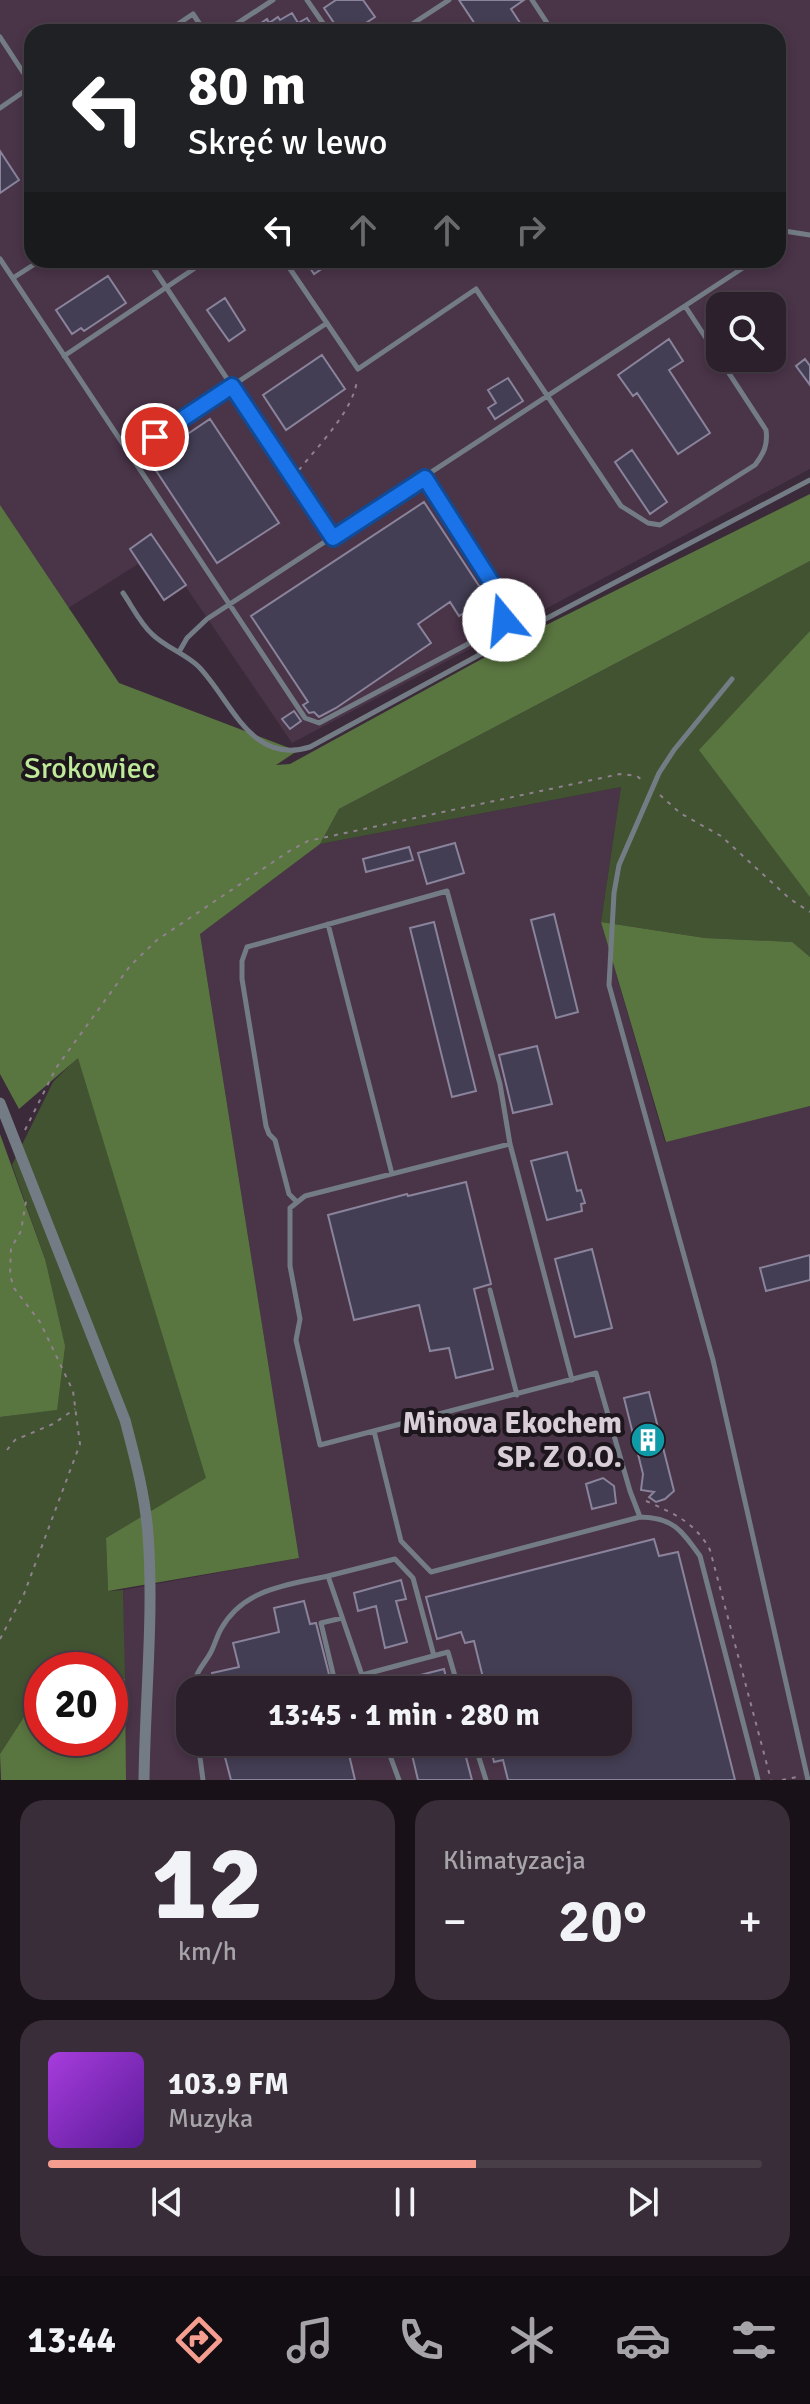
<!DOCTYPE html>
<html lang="pl">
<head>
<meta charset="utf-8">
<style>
	body { margin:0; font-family:Signika,sans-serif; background:#382d38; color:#f1f3f6; height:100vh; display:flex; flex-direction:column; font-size:30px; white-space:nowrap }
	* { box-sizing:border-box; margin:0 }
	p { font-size:26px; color:#a6a3a9 }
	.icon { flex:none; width:44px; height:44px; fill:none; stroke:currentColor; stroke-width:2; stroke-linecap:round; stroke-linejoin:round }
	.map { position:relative; height:1780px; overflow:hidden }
	.sheet { display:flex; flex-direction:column; gap:20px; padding:20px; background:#181218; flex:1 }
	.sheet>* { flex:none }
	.banner { position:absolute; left:24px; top:24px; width:762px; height:244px; border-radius:24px; box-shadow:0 4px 12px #0003,0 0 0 2px #483e48; background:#202124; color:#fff; overflow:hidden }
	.buttons { position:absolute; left:706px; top:292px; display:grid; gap:16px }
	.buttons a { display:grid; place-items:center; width:80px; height:80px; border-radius:16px; background:#2c202c; box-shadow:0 4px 12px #0003,0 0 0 2px #483e48; font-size:40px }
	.speed { position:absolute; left:24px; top:1652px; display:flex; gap:16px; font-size:40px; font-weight:700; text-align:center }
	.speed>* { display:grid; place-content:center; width:104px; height:104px; border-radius:50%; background:#2c202c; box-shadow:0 4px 12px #0003,0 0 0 2px #483e48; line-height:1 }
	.speed .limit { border:12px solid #d22; background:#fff; color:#111 }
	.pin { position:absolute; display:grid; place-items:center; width:68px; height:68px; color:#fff; margin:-34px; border:4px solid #fff; border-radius:50%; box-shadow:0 2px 8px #0007 }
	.me { position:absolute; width:88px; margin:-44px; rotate:343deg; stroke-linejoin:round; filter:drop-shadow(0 0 6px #0008) }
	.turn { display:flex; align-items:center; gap:28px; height:168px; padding:0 32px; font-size:36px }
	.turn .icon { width:104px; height:104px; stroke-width:2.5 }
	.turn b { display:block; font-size:56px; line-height:68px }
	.lanes { display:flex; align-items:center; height:76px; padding:0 32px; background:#0003; justify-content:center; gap:40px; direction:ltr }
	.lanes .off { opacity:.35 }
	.big { font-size:60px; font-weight:700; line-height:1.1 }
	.sheet .widget { flex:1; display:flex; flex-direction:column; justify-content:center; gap:12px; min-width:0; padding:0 28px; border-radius:24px; background:#382d38 }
	.sheet .dial { align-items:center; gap:0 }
	.dial b { font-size:104px; line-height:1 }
	.song { display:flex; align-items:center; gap:24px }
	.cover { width:96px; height:96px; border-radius:12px; background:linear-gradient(135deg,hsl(280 70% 55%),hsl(270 70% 35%)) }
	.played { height:8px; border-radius:4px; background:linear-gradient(90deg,#f59d8f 60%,#483e48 60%) }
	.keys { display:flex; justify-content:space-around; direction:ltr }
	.heat { display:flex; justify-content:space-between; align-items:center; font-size:44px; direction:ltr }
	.sheet .tiles { flex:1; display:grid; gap:20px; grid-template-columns:1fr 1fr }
	.widget:last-child { grid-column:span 2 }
	.trip { position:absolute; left:176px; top:1676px; width:456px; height:80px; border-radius:24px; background:#2c202c; box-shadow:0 4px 12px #0003,0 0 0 2px #483e48; font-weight:700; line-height:80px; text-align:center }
	.tab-bar { display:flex; height:128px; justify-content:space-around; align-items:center; background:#120d12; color:#a6a3a9 }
	.tab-bar .icon { width:56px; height:56px }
	.tab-bar .selected { color:#f59d8f }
	.tab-bar b { font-size:36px; color:#f1f3f6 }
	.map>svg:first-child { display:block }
</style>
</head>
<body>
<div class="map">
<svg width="810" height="1780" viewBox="0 0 810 1780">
	<rect width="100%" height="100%" fill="#3b2a3a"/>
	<!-- built -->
	<path fill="#4a3448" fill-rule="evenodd" d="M0,0h810v469l-518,274 -106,-156 -22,14 -26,-37 -79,50 -59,-91zM32,32h746v228h-746zM720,306h52v52h-52z
		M621,787l-20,135 64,220 145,-36v674h-684l-3,-190 176,-32 -99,-624 120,-90zM190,1690h428v52h-428z"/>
	<!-- green -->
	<path fill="#415331" d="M810,561v396l-19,-15 -86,-4 -104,-16 20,-135 -301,57 19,-35z
		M78,1057l129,421 -101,60 2,53 15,-1 2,89 -15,-2v-7h-68v19l-42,65v-337l56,-7 -11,-151 -33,-94 41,-83z"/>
	<!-- forest -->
	<path fill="#5a7640" d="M810,494v67l-471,248 -19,35 -120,90 99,624 -191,33 -2,-53 100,-60 -128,-420 -59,51 -19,-35v-569l119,178 178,68 -21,14 14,-1 228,-125z
		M810,631v266l-111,-147z
		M601,922l104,16 87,4 18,15v149l-144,36z
		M0,1134l45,125 20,87 -8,64 -57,7z
		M110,1677l15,2 1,101h-125l-1,-26 42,-65v49h68z"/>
	<!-- building -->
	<path fill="#443e54" stroke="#89839b" stroke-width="2" d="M336,0h27l12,17 -23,15h-12l-16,-24z
		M459,0h65l-13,9 15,23h-37l-4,-6 -6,4z
		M292,13l6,10 9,-5 9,14h-68l19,-13 2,4 9,-6 2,3z
		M0,151l19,29 -19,13z
		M305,260h30l-21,14z
		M108,276l18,27 -42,28 -3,-3 -9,6 -16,-24z
		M225,298l20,32 -16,11 -22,-31z
		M669,339l14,22 -14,9 41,63 -32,21 -41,-61 -4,3 -15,-21z
		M322,355l23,34 -59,41 -23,-35z
		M805,359l5,7v19l-14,-19z
		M508,378l15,23 -28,18 -7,-11 8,-5 -8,-13z
		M210,419l69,104 -62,40 -68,-103z
		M632,450l35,52 -17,12 -35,-52z
		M424,502l63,96 -28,18 -9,-14 -32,22 13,19 -95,65 -17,9 -5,-5 -5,1 -6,-8 5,-3 -57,-86z
		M151,534l35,51 -22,15 -34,-51z
		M294,711l7,10 -11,8 -8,-10z
		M455,843l9,30 -37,11 -9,-31z
		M409,847l4,13 -47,12 -3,-13z
		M554,914l24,98 -22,6 -25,-98z
		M434,922l42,169 -24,6 -42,-169z
		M537,1046l15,58 -39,9 -14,-58z
		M567,1152l10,39 4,-1 4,13 -4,1 1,7 -35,9 -16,-59z
		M466,1182l25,102 -17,5 19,80 -37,9 -7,-30 -19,3 -11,-46 -65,15 -26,-105 79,-21 1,2z
		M592,1249l20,79 -37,9 -20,-78z
		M810,1255v25l-44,11 -6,-23z
		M649,1392l25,99 -9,8 -9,3 -7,-5 5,-5 -13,-2 2,-16 -19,-76z
		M603,1478l11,8 2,17 -24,6 -6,-25z
		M654,1539l5,17 19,-4 57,228h-227l-5,-20 -9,2 -5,-20h129v-52h-132l-12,-49 -9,2 -4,-11 -24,7 -11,-42z
		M401,1580l5,19 -10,2 11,41 -22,6 -9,-42 -18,5 -4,-18z
		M304,1601l6,23 6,-1 17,67h-117l-4,-17 27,-6 -6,-24 46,-11 -5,-24z
		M444,1669l5,21h-72v-4z
		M221,1742h125l9,38h-124z
		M409,1742h53l10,38h-54z"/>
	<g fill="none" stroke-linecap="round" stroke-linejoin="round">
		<!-- path -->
		<path stroke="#8f818e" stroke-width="2" stroke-dasharray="4 6" stroke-linecap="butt" d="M299,470c18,-23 56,-61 58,-91
			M660,795l20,18 41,23 69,63 20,13
			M25,1130l31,-62 74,-102 27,-26 134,-90 17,-9 312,-67 17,2 6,5
			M7,1450l8,-10 38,-16 22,-15
			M646,1501c27,12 49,21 64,49l61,230
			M0,1639l24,-45 56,-150 -7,-53 -33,-69 -26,-34 -4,-13 1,-27 10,-17 5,-30
			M782,1780l15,-3"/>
		<!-- lane -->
		<path stroke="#737c84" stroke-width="5" d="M307,0l22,32
			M532,0l21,32
			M166,32l27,-18 12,18
			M224,32l49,-32
			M400,32l49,-32
			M0,37l32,49
			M0,108l32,-22
			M778,230l32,5
			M0,259l305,459 14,5 179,-95c9,-10 7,-16 4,-29l-77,-121
			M148,260l185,278
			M284,260l74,109 118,-80 145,217 27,17 12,2 95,-60c9,-12 13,-20 11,-35l-81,-124
			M13,278l28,-18
			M64,356l143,-96
			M129,454l198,-131
			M123,593c9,13 17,30 29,41 13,13 32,19 46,32 33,33 52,100 112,81l226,-123 274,-144
			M179,652l8,-14 20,-19 548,-359
			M732,679l-58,71 -15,23 -40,92 -5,28 -5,92 104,375 95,420
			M328,924l64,250
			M510,1144l-205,52 -15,12v58l10,53 -4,21 24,105 276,-72 34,118 10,26c33,0 42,14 60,39l58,224
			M297,1202l-8,-8 -14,-54 -6,-6 -3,-8 -24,-147v-18l5,-14 200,-56 53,193 10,60 62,236
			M490,1290l27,105
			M374,1431l27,110 30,31 209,-55
			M342,1618l-21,5 14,59 27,-7 5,15
			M434,1656l-21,-78 -18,-19 -67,17 34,99 86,-23 11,38
			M195,1690c-1,-19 8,-23 16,-38 4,-8 6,-16 10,-23 23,-41 67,-44 107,-53
			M198,1742l5,38
			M385,1742l14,38
			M474,1742l12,38"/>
		<!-- street -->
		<path stroke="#737c84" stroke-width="11" d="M0,1103l125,317c10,38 20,75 23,114 6,81 -3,165 -4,246"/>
	</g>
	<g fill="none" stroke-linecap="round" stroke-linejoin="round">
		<!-- route casing -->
		<g stroke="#114b97" stroke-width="20">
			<path id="route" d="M155,437l77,-51 101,152 92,-60 77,121 3,13 -1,8"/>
		</g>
		<!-- route -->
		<use href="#route" stroke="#1a73e8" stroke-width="14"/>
	</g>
	<!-- icons -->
	<defs>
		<g id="building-disc" transform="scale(1.8)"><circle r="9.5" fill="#0f9aa8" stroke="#1d161d"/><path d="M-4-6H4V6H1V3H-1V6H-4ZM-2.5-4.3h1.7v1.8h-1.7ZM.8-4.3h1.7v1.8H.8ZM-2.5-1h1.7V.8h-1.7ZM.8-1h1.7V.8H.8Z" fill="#fff"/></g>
	</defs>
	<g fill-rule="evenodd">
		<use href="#building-disc" x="648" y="1440"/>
	</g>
	<g text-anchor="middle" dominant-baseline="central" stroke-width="8" stroke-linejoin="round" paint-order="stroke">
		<!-- park labels -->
		<g font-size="30" fill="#bfea99" stroke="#1d161d">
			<text x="90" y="768">Srokowiec</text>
		</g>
		<!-- poi labels -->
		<g font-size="30" font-weight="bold" fill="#d9ced8" stroke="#1d161d" text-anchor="end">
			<text x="622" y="1423">Minova Ekochem<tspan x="622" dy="34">SP. Z O.O.</tspan></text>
		</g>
	</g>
</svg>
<div class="buttons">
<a><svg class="icon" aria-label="search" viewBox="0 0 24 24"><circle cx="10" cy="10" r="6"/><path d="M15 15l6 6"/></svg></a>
</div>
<div class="speed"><div class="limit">20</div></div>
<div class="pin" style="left:155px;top:437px;background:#d93025"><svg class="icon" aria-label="arrive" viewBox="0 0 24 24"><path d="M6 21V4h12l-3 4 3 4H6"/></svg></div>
<svg class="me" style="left:504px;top:620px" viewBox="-20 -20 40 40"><circle r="19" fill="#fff"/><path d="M0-13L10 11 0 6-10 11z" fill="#1a73e8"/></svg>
<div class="trip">13:45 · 1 min · 280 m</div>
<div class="banner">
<div class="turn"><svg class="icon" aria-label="left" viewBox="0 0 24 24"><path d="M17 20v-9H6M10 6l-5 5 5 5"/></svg><div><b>80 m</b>Skręć w lewo</div></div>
<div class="lanes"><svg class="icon" aria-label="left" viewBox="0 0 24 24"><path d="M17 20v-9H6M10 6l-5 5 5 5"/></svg><svg class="icon off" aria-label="ahead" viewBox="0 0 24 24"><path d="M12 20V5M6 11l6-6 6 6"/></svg><svg class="icon off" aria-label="ahead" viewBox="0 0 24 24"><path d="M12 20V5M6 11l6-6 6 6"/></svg><svg class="icon off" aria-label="right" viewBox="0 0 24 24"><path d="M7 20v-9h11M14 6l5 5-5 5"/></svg></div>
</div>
</div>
<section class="sheet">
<div class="tiles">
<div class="widget dial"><b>12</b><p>km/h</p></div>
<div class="widget"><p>Klimatyzacja</p>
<div class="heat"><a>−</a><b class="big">20°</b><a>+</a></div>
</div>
<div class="widget">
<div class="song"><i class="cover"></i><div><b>103.9 FM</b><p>Muzyka</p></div></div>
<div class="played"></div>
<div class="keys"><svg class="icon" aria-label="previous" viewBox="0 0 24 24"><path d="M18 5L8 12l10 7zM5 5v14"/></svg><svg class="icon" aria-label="pause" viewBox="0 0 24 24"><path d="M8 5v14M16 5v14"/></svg><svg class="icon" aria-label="next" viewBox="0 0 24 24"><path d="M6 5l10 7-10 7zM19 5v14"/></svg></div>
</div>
</div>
</section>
<nav class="tab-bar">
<b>13:44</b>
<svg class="icon selected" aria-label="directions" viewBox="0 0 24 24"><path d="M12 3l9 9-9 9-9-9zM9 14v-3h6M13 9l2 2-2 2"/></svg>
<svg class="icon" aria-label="music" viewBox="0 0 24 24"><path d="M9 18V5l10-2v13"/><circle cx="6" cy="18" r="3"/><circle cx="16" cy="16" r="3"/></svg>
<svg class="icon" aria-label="phone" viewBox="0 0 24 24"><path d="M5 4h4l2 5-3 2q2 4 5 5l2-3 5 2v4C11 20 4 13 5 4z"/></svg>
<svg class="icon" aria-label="climate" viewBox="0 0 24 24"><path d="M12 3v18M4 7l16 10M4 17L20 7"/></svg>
<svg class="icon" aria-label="car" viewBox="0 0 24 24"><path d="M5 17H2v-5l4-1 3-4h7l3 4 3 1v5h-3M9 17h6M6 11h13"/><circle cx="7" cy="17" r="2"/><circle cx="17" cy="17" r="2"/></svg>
<svg class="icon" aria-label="filters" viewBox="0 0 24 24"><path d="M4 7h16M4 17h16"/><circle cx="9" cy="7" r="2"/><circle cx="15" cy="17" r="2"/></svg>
</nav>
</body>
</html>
